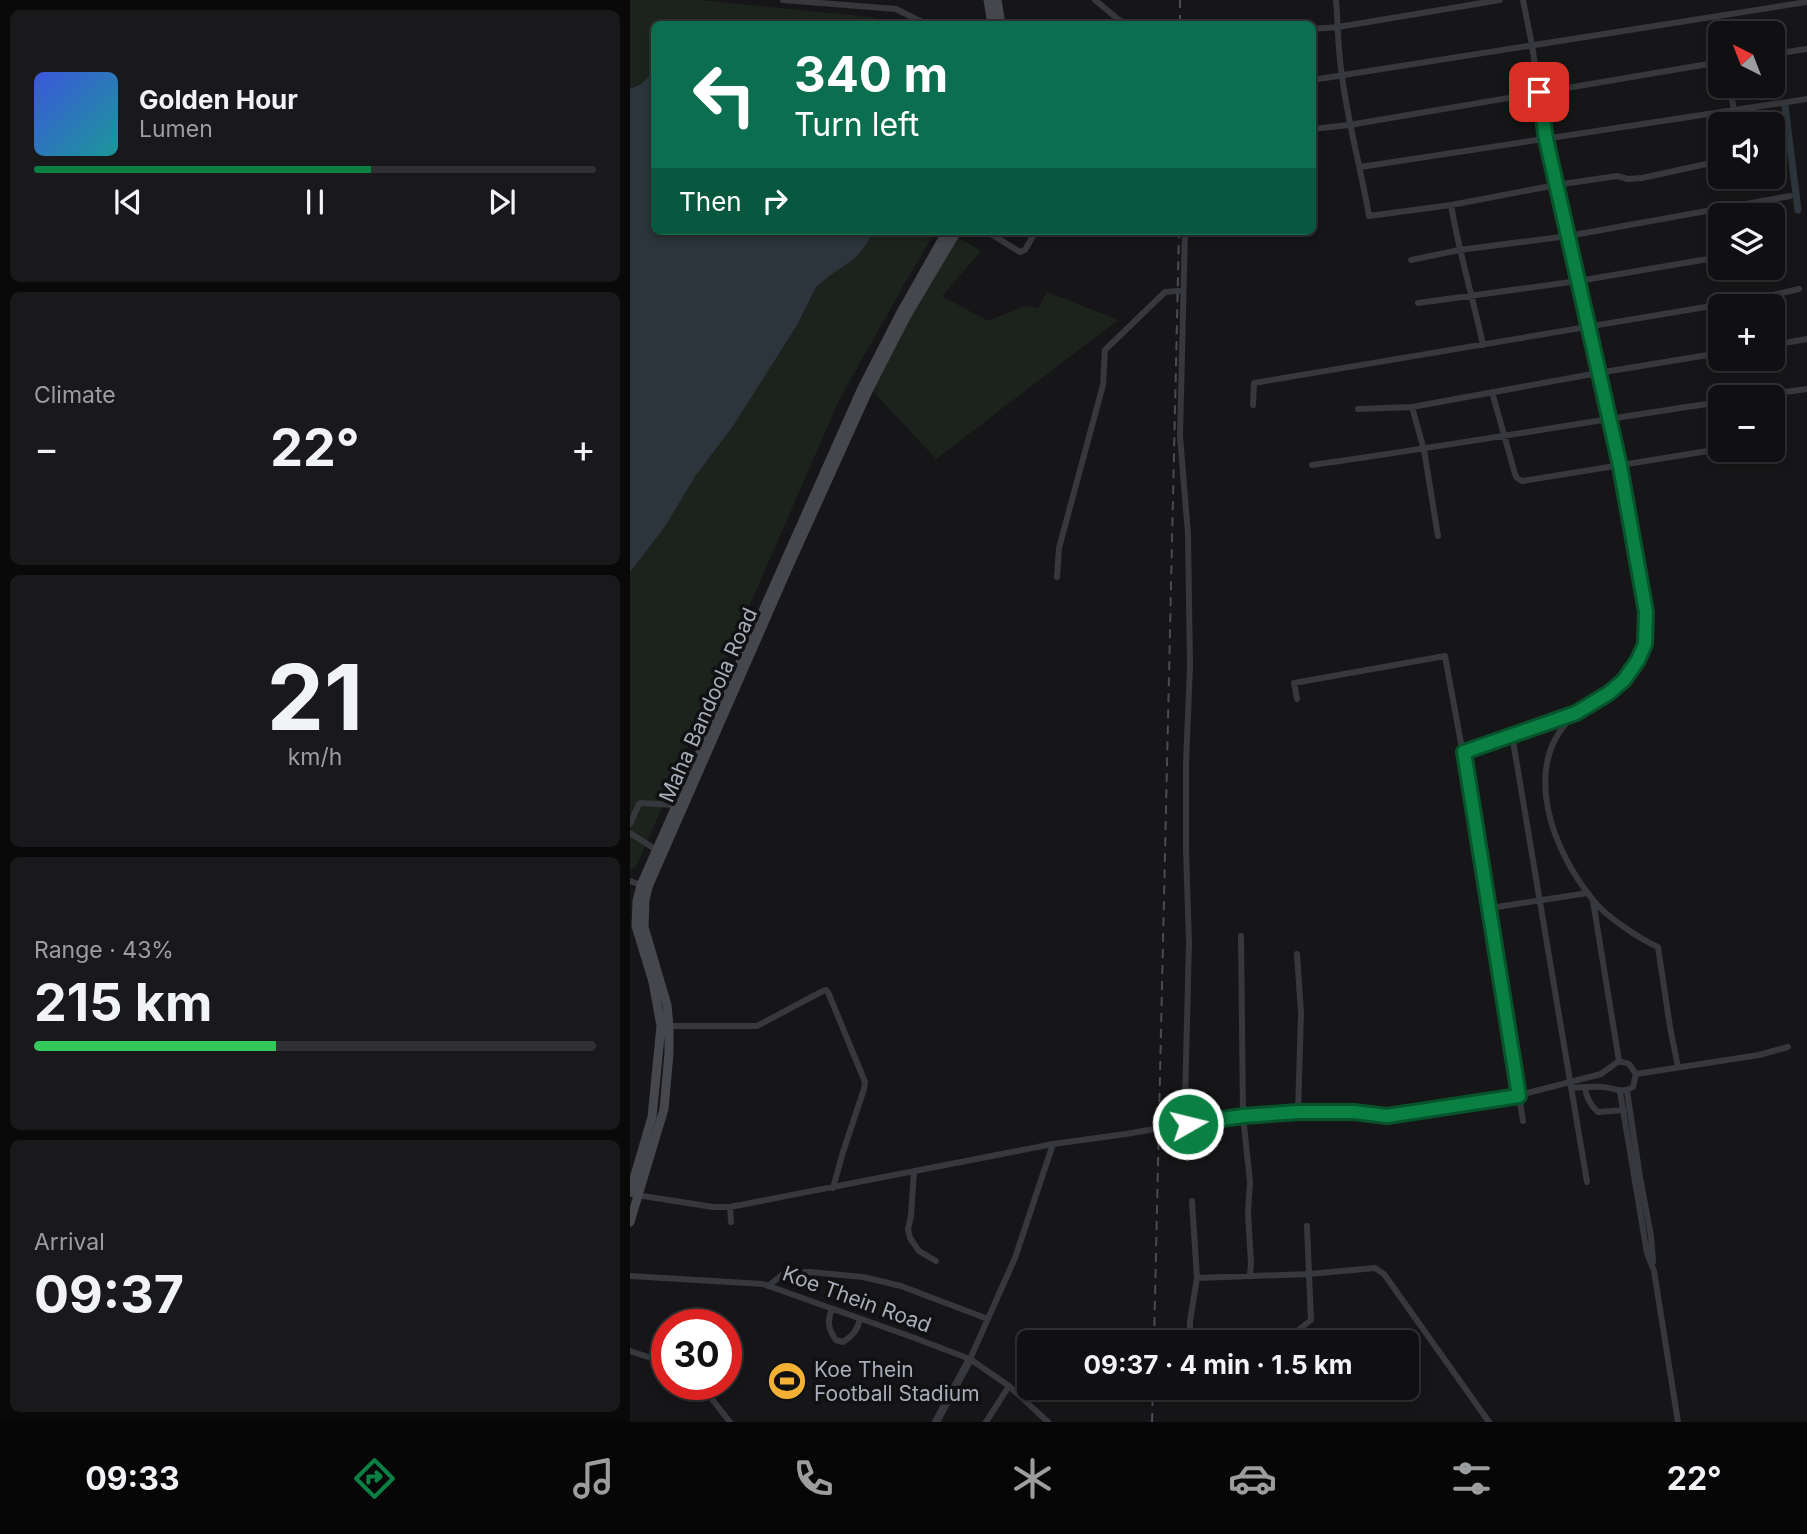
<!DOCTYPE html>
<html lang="en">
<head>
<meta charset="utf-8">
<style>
	body { margin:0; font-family:Inter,sans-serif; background:#19191b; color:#f1f3f6; height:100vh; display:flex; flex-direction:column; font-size:26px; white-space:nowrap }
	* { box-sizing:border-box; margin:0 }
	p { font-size:23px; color:#9c9d9f }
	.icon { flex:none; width:38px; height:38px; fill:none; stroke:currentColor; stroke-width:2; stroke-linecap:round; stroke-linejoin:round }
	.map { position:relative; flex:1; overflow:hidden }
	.sheet { display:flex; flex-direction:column; gap:10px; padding:10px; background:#09090a; width:630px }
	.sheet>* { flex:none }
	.top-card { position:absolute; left:21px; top:21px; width:665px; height:214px; border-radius:10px; box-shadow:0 4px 10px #0003,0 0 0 2px #303032; background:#0b6e4f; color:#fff; overflow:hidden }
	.needle { width:46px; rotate:318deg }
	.tools { position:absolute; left:1078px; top:21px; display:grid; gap:14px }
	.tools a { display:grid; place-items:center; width:77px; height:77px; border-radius:10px; background:#101012; box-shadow:0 4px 10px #0003,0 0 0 2px #303032; font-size:35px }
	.speed { position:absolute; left:21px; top:1309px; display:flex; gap:14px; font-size:35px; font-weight:700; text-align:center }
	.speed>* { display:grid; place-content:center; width:91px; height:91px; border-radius:50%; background:#101012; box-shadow:0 4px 10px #0003,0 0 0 2px #303032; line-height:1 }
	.speed .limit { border:10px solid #d22; background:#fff; color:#111 }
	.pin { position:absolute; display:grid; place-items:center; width:60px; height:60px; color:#fff; margin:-30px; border-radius:14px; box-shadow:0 4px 10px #0006 }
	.me { position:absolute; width:77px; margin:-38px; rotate:82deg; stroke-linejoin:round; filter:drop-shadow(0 0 5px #0008) }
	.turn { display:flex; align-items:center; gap:24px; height:147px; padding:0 28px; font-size:32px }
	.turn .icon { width:91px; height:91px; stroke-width:2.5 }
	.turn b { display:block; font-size:49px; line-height:60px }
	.then { display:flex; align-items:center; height:66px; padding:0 28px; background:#0003; gap:14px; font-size:26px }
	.big { font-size:52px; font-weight:700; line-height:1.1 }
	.sheet .widget { flex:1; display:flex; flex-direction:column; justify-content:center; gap:10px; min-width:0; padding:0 24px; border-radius:10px; background:#19191b }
	.sheet .dial { align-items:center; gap:0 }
	.dial b { font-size:91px; line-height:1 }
	.song { display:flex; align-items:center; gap:21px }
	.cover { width:84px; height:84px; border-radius:10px; background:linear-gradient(135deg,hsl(230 70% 55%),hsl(180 70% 35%)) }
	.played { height:7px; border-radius:4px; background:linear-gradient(90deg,#0b8043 60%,#303032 60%) }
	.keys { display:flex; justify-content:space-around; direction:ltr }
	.heat { display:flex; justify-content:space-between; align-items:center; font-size:38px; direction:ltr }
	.charge { height:10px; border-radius:5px; background:linear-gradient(90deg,#34c759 43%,#303032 0) }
	.trip { position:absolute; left:387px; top:1330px; width:402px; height:70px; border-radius:10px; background:#101012; box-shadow:0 4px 10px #0003,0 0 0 2px #303032; font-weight:700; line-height:70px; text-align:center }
	.tab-bar { display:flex; height:112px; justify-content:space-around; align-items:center; background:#060607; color:#9c9d9f }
	.tab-bar .icon { width:49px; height:49px }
	.tab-bar .on { color:#0b8043 }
	.tab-bar b { font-size:32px; color:#f1f3f6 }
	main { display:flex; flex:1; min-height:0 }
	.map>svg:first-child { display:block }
</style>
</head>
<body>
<main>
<section class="sheet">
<div class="widget">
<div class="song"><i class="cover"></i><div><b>Golden Hour</b><p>Lumen</p></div></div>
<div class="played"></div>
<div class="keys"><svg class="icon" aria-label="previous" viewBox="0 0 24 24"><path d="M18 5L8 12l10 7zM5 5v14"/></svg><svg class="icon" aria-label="pause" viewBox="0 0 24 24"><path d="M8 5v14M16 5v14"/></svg><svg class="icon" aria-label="next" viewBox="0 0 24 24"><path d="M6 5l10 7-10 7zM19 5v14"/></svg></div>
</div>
<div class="widget"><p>Climate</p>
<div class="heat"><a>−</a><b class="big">22°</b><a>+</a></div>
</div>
<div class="widget dial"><b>21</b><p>km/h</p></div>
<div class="widget"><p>Range · 43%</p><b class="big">215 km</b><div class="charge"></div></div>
<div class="widget"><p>Arrival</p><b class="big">09:37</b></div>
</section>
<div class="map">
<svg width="1177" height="1422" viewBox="0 0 1177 1422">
	<rect width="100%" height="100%" fill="#161618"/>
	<!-- green -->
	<path fill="#1c231d" d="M0,0h69l170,17 36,7h-251v207h282l-30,50 -67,119 -203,467 -6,3z
		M324,235l27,16 -39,45 46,25 37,-15 13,2 9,-16 71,28 -182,139 -67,-72z"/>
	<!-- water -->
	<path fill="#2c353c" d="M24,72v159h219l-8,15 -11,13 -25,17 -13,11 -19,38 -29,46 -35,55 -37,49 -32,53 -34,44v-483l11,-5z"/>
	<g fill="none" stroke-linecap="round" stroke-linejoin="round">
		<!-- canal -->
		<path stroke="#2c353c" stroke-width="7" d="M1155,106l13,104"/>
		<!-- minor -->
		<path stroke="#37383d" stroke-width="6" d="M153,0l113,9 30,15
			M465,0l24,20 9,4
			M706,0c2,25 2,51 6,76 6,47 19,93 27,140l82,-11 105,-20 61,-9 11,3 14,-1 78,-17
			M1085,17l5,38
			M682,29l26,-2 162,-27
			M1143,54l34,-5
			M682,80l495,-78
			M1100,86l6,38
			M682,129l37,-4 371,-63
			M1143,151l10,-3
			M730,167l447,-68
			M821,205c8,47 22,93 32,140
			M356,231l34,21 5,-2 11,-19
			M555,231l-5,205 8,98 2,132 -4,98v85l3,94 -4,157 3,24
			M1143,249l4,-1
			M781,260l48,-10 109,-14 222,-40
			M788,303l160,-22 142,-24
			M1143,345l34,-6
			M862,392l23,82 2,4 5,3 198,-32
			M1120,397l57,-8
			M623,405l1,-22 505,-85 40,-9
			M782,407l12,43 14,86
			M728,409l54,-2 186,-34 122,-20
			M1143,444l10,-1
			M682,465c136,-19 272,-43 408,-63
			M427,577l2,-29 44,-163 2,-35 60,-58 13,-1
			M667,699l-3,-16 151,-27 33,180 45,285
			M944,715c-55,51 -21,136 19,185 12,16 47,39 65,47l12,80 8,40
			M882,735l75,447
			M834,752l112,-39 33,-20 15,-13 14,-20 7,-16 1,-32 -26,-146 -74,-327 -14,-94 -9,-45
			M0,824l9,-20 2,-1 34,2
			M0,833l25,16
			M0,881l15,5
			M963,901l26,160
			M860,908l98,-15
			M611,936l2,180 7,66 -2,31 3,50 -1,13
			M667,954l4,59 -3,100
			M37,1026h90l64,-34 5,-2 2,2 37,90 -1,7 -21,63 -10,36
			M1006,1074l123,-19 29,-8
			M955,1087c1,11 5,18 13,25l26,-2
			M997,1091l13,86 11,59 2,26
			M990,1092l27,161 7,18 24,151
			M284,1171l-3,45 -3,13 2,9 9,13 17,10
			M0,1194l83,13h17l323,-63 73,-10 51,-9 66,-9 55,-3 56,-1 33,4 121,-18 93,-24 18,-13 10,3 7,10 -3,13c-12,7 -18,1 -30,0 -10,-1 -21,0 -31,1
			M100,1207l1,15
			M677,1226l2,48 66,-6 9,6 105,148
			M0,1276l133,8 149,53 58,22 39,27 39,36
			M567,1278l112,-4 2,46 -14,11 4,11
			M138,1286l14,-11 11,-3h17l53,5 38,9 87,33
			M202,1309c-5,12 -4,20 4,31l7,2c9,-5 15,-14 17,-23
			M560,1342v-21l7,-43 -5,-77
			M0,1351l37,12
			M340,1359l45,-101 38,-114
			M70,1384l30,38
			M356,1422l23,-36"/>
		<!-- tertiary -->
		<path stroke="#37383d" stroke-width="8" d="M306,1422l34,-63"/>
		<!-- secondary -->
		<path stroke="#45474d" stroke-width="9" d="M358,0l4,24
			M367,0l4,24
			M0,1192l22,-75 9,-91 -8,-44 -17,-56 1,-25 4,-16 221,-497 38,-74 47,-83
			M0,1222l34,-113 5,-56v-27l-2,-21 -23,-78 1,-27 3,-13 139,-317 82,-181 37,-72 51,-86"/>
		<!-- rail -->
		<path stroke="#4a4c52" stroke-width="2" stroke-dasharray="9 7" stroke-linecap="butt" d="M550,24v-24
			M524,1342l25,-1111
			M522,1422l1,-34"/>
	</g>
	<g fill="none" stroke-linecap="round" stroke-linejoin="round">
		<!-- route casing -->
		<g stroke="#07532c" stroke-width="18">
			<path id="route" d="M558,1124l55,-8 55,-4h56l33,4 132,-20 -55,-344 112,-39 33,-20 15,-13 14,-20 7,-16 1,-32 -26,-146 -74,-327 -7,-47"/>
		</g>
		<!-- route -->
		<use href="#route" stroke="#0b8043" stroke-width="12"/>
	</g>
	<!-- icons -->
	<defs>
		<g id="stadium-disc" transform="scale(2.0125)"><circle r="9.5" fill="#f2b134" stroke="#111113"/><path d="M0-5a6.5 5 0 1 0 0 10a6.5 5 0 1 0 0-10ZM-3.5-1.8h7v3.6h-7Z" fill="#111"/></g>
	</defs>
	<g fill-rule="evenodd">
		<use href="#stadium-disc" x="157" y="1381"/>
	</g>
	<g text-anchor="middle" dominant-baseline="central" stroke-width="7" stroke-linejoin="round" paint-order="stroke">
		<!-- street labels -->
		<g font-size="21" fill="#a8adb8" stroke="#111113">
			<text transform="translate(78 705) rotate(-66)">Maha Bandoola Road</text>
			<text transform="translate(227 1299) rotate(20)">Koe Thein Road</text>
		</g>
		<!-- poi labels -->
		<g font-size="21" fill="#a8adb8" stroke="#111113" text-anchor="start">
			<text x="184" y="1369">Koe Thein<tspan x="184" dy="24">Football Stadium</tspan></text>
		</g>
	</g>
</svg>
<div class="tools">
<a><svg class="needle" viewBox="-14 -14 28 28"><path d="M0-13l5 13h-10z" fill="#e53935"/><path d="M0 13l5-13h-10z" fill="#9c9d9f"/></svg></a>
<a><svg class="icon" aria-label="sound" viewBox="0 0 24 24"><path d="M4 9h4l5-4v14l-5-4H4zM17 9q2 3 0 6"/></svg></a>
<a><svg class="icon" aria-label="layers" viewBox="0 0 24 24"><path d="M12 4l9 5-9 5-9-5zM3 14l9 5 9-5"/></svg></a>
<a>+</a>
<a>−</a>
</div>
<div class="speed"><div class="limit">30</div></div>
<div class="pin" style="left:909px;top:92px;background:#d93025"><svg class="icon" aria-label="arrive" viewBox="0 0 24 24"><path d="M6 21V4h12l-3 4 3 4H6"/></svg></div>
<svg class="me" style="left:558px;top:1124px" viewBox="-20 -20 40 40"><circle r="17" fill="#0b8043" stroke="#fff" stroke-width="3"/><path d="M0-11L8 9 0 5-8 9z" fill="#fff"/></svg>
<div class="trip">09:37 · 4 min · 1.5 km</div>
<div class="top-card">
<div class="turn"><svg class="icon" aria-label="left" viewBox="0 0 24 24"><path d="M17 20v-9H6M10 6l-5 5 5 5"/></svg><div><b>340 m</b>Turn left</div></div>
<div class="then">Then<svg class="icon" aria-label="right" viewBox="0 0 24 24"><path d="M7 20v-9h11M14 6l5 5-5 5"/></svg></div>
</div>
</div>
</main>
<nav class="tab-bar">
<b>09:33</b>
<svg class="icon on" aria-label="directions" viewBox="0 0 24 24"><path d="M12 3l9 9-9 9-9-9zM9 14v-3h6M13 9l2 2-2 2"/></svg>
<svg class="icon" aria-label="music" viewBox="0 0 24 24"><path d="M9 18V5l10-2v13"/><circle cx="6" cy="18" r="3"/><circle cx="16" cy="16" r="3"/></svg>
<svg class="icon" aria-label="phone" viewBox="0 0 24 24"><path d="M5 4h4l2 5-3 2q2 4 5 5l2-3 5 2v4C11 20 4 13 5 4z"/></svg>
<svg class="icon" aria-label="climate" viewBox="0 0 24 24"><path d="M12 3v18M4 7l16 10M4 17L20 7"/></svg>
<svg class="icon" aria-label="car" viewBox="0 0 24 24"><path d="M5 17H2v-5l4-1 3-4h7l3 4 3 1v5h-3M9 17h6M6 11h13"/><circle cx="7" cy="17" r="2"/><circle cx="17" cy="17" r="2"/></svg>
<svg class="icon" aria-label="filters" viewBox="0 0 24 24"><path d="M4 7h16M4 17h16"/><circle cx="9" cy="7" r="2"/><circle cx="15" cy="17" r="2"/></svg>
<b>22°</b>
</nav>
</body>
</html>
